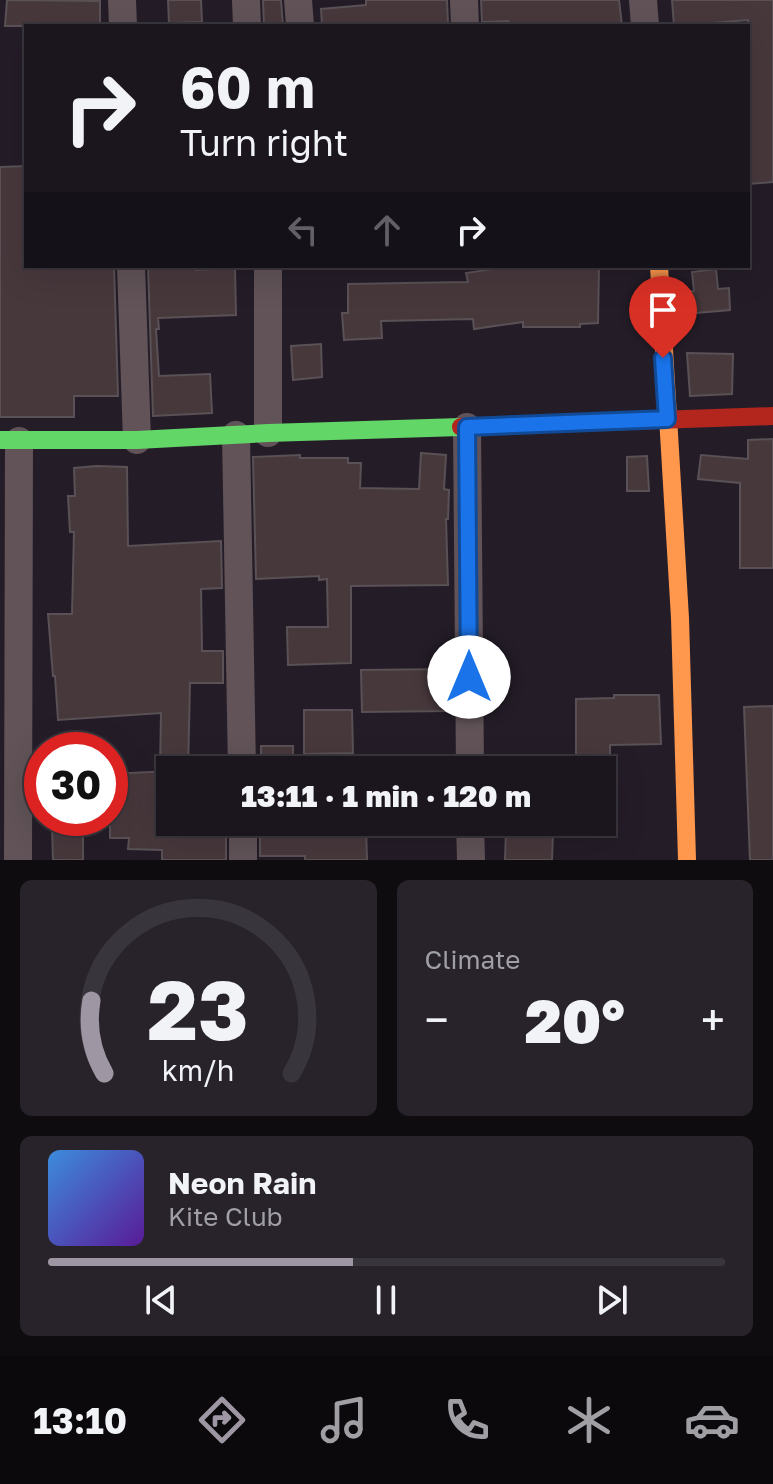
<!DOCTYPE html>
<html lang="en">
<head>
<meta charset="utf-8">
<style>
	body { margin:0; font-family:"Golos Text",sans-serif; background:#28232b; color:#f1f3f6; height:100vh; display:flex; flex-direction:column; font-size:30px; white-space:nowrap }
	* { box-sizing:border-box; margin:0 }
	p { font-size:26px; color:#a09fa4 }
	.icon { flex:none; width:44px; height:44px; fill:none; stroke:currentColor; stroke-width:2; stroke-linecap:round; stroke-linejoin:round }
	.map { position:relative; height:860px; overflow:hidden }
	.sheet { display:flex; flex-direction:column; gap:20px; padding:20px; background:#0f0c10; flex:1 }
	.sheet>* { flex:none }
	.guide { position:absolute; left:24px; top:24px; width:726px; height:244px; border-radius:0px; box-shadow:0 8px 32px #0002,0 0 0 2px #39353c; background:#1b161e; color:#f1f3f6; overflow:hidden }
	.speed { position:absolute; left:24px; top:732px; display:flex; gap:16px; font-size:40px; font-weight:700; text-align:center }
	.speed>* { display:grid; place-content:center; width:104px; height:104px; border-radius:50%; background:#1b161e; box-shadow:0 8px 32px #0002,0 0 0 2px #39353c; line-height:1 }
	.speed .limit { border:12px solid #d22; background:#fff; color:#111 }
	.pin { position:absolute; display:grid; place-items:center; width:68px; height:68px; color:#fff; margin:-82px -34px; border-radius:50% 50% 50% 0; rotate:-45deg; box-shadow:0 0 8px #0007 }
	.pin .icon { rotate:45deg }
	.me { position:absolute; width:88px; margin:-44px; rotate:0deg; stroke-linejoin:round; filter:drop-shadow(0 0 6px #0008) }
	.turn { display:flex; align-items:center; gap:28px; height:168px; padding:0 24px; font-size:36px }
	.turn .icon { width:104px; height:104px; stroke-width:2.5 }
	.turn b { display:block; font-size:56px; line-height:68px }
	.lanes { display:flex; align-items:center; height:76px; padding:0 24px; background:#0003; justify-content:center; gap:40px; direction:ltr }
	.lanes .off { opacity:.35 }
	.big { font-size:60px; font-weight:800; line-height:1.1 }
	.sheet .tile { flex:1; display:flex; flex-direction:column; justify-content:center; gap:12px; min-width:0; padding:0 28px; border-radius:12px; background:#28232b }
	.sheet .dial { align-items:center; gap:0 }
	.dial svg { height:208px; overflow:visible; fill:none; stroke:#39353c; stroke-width:7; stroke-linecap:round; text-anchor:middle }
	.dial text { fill:#f1f3f6; stroke:none }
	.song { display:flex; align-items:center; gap:24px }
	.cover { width:96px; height:96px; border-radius:12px; background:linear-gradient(135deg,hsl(210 70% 55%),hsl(270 70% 35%)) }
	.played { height:8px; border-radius:4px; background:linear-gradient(90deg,#9e97a3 45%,#39353c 45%) }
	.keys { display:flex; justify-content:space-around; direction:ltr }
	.heat { display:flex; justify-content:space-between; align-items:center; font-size:44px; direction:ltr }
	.sheet .tiles { flex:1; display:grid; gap:20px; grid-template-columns:1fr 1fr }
	.tile:last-child { grid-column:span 2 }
	.trip { position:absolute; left:156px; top:756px; width:460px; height:80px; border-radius:0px; background:#1b161e; box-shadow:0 8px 32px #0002,0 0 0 2px #39353c; font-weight:800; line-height:80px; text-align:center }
	.tab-bar { display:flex; height:128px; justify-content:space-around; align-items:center; background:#0b090c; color:#a09fa4 }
	.tab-bar .icon { width:56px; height:56px }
	.tab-bar .current { color:#9e97a3 }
	.tab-bar b { font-size:36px; color:#f1f3f6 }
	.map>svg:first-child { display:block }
</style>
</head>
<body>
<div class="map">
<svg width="773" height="860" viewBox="0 0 773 860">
	<rect width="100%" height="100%" fill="#241d28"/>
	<!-- building -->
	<path fill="#47383c" stroke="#595155" stroke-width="2" d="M7,0l93,1v25h-95z
		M168,0h33l1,22 -33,1z
		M263,0h18l2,26h-19z
		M366,0h81l1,24 -126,2 -1,-17 45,-4z
		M481,0h138l3,26h-114v-5l-26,1z
		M672,0h101v182l-25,2v-164l-74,6z
		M26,166v100h88l4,130h-44v21h-74v-250z
		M148,266h47l1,4 39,-2 1,47 -78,3 1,11h-3l3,47 51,-2 2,39 -59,3z
		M514,266h85l-1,57 -18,1v3h-57v-5l-49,7 -1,-10 -92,2 1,17 -38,2 -2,-27h6v-29l120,-2 -2,-9z
		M716,269l2,20 11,-1 1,22 -45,4 -1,-22 10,-1 -2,-19z
		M321,344l1,33 -29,3 -2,-34z
		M687,353l46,1 -1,40 -42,2z
		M773,439v129h-33v-85l-42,-4 3,-24 47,4v-19z
		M421,453l25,2 -2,34 5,1 -1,29h-2l2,66 -97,1v77l-63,2 -1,-38h41l-1,-48 -8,1v-4l-63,3 -3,-122 47,-2v3h48v5h13l-1,25 59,1z
		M647,456l2,35h-22v-34z
		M97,466l30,1 1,79 93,-5 1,47 -21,1 1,62h21v32h-33l-2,87h-28l1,-57 -103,7 -3,-44h-2l-5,-62h24l2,-82h-4l-2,-36h7l-1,-28z
		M451,669l1,42 -90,1 -1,-42z
		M614,695h45l2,49 -51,1v22h-34v-68l38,-1z
		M773,706v154h-23l-6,-153z
		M304,710h48l1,43 -49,1z
		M261,746h32v24h-32z
		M170,771v54h56v35h-64v-10l-34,-1 1,-11h-19v-64z
		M60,818h23v42h-30l-1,-34h8z
		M366,825l1,35h-62v-4h-45v-24l44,-1v-4z
		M506,830l47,2 -1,28h-47z"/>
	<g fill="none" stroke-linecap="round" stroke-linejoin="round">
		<!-- street -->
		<path stroke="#615358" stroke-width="28" d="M122,0l1,26
			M246,0l1,26
			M298,0l2,26
			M464,0l1,26
			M643,0l2,26
			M131,266l6,174
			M467,427l3,343
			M268,433v-167
			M236,435l6,335
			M243,822v38
			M470,822l1,38
			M18,860l1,-419"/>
		<!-- fast -->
		<path stroke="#63d668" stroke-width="18" d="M0,440h137l131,-7 193,-6"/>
		<!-- slow -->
		<path stroke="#ff974d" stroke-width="18" d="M659,266l21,352 7,242"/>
		<!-- jam -->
		<path stroke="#b3261e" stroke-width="18" d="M461,427l312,-11"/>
	</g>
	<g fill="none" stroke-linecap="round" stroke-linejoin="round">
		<!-- route casing -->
		<g stroke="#114b97" stroke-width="20">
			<path id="route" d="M469,677l-2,-250 200,-8 -4,-61"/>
		</g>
		<!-- route -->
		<use href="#route" stroke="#1a73e8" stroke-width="14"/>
	</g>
</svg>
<div class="speed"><div class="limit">30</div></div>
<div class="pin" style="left:663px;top:358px;background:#d93025"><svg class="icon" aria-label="arrive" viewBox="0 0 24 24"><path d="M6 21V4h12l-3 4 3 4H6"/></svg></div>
<svg class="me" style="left:469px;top:677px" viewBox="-20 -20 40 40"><circle r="19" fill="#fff"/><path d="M0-13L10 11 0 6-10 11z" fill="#1a73e8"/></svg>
<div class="trip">13:11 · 1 min · 120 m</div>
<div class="guide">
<div class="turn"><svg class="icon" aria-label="right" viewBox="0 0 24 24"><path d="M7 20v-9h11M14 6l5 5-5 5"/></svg><div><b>60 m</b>Turn right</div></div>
<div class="lanes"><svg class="icon off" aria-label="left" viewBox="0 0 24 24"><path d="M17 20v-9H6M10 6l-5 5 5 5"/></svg><svg class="icon off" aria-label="ahead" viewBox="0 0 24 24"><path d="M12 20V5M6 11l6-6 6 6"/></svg><svg class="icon" aria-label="right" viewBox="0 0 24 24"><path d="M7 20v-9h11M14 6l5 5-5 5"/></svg></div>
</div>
</div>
<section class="sheet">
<div class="tiles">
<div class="tile dial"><svg viewBox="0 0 100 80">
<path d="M14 69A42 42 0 1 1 86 69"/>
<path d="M14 69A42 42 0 0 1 9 41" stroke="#9e97a3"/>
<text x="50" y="56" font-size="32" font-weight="700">23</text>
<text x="50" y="72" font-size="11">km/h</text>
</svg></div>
<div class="tile"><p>Climate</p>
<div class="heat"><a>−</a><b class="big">20°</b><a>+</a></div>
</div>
<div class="tile">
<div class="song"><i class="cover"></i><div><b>Neon Rain</b><p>Kite Club</p></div></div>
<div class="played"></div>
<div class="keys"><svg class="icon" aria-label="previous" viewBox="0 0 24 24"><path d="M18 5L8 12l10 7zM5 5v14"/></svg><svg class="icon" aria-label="pause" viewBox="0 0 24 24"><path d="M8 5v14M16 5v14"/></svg><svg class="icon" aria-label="next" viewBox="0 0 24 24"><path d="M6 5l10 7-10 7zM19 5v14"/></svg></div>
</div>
</div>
</section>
<nav class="tab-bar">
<b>13:10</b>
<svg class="icon current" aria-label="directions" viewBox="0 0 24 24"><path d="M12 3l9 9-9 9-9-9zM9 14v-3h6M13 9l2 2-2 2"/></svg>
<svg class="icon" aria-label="music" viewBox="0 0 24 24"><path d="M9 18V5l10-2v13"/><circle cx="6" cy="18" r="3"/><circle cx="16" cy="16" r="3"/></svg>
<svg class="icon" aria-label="phone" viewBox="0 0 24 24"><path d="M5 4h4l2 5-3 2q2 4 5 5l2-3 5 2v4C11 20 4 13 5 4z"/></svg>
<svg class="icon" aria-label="climate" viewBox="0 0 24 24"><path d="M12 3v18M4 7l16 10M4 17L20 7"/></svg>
<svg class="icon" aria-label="car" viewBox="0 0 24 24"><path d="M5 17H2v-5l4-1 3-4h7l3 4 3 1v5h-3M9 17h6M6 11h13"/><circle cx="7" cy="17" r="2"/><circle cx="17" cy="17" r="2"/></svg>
</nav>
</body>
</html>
